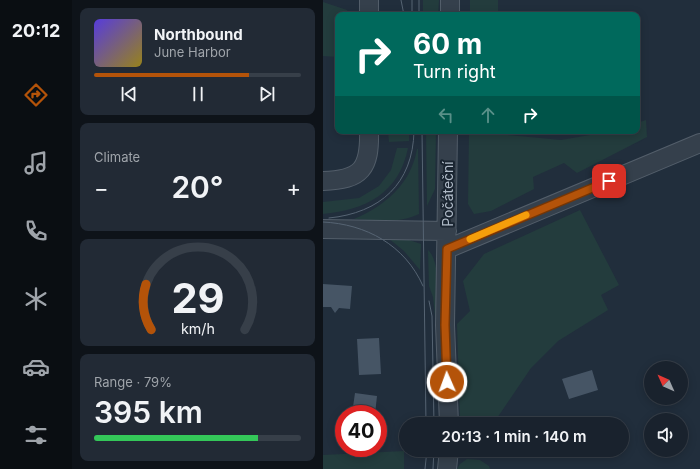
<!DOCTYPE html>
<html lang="en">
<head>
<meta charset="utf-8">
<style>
	body { margin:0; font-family:Inter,sans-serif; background:#222a35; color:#f1f3f6; height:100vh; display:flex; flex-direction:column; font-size:15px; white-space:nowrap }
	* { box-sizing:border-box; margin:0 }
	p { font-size:13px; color:#9fa4aa }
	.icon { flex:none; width:22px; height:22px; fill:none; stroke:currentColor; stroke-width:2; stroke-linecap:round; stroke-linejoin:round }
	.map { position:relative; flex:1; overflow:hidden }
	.drawer { display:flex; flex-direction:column; gap:8px; padding:8px; background:#0e1319; width:251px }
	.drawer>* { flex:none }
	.top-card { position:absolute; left:12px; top:12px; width:305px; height:122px; border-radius:8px; box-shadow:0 2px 10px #0003,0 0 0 1px #373f49; background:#00695c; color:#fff; overflow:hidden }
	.needle { width:26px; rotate:315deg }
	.controls { position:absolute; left:321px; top:361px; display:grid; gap:8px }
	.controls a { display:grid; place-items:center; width:44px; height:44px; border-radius:50%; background:#19222d; box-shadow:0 2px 10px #0003,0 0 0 1px #373f49; font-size:20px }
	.speed { position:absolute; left:12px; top:405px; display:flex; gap:8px; font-size:20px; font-weight:700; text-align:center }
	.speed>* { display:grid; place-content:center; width:52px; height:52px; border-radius:50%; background:#19222d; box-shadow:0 2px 10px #0003,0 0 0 1px #373f49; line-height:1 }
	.speed .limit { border:6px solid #d22; background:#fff; color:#111 }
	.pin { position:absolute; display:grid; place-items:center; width:34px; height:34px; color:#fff; margin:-17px; border-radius:8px; box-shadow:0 2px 6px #0006 }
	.me { position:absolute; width:44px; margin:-22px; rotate:358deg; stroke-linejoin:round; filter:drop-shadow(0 0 3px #0008) }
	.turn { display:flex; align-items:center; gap:14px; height:84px; padding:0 12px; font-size:18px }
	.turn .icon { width:52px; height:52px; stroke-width:2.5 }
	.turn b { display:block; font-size:28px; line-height:34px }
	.lanes { display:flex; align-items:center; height:38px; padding:0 12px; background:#0003; justify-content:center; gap:20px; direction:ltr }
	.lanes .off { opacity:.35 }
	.big { font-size:30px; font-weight:600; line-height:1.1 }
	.drawer .widget { flex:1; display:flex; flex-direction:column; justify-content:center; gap:6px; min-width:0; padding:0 14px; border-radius:8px; background:#222a35 }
	.drawer .dial { align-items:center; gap:0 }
	.dial svg { height:104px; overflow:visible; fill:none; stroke:#373f49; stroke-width:7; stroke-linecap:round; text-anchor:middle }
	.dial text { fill:#f1f3f6; stroke:none }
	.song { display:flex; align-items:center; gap:12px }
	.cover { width:48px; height:48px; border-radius:6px; background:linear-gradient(135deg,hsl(250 70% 55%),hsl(50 70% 35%)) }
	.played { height:4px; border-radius:2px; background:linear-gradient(90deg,#b45309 75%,#373f49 75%) }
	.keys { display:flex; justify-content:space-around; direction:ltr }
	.heat { display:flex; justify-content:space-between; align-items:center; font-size:22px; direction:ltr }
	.charge { height:6px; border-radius:3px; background:linear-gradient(90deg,#34c759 79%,#373f49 0) }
	.trip { position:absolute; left:76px; top:417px; width:230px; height:40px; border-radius:20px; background:#19222d; box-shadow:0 2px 10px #0003,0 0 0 1px #373f49; font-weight:600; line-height:40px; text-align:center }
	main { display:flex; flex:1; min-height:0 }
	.tab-bar { display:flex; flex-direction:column; width:72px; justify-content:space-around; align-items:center; background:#0a0e12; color:#9fa4aa }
	.tab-bar .icon { width:28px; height:28px }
	.tab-bar .selected { color:#b45309 }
	.tab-bar b { font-size:18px; color:#f1f3f6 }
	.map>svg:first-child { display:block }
</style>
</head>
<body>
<main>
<nav class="tab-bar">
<b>20:12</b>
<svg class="icon selected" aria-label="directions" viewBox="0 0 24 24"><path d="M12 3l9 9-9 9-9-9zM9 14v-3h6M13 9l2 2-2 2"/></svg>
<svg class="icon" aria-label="music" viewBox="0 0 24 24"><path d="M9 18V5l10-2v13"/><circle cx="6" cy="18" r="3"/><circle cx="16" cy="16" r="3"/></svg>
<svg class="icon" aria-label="phone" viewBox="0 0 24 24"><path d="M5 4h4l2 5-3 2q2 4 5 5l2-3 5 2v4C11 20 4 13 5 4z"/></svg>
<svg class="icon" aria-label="climate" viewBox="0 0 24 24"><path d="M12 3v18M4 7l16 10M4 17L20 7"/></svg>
<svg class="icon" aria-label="car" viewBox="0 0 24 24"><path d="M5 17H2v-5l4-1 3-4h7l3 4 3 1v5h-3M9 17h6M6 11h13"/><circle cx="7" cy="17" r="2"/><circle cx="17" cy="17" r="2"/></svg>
<svg class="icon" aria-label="filters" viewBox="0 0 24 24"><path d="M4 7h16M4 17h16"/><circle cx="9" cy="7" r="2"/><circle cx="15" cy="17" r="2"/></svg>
</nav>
<section class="drawer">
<div class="widget">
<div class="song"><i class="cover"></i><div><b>Northbound</b><p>June Harbor</p></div></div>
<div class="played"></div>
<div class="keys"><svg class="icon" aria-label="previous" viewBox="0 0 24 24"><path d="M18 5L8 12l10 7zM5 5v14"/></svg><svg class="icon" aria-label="pause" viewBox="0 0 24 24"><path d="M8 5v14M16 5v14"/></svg><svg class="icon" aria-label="next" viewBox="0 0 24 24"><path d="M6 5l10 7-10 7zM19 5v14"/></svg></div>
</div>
<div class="widget"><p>Climate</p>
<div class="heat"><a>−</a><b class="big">20°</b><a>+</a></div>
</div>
<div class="widget dial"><svg viewBox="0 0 100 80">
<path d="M14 69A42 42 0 1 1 86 69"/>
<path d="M14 69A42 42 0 0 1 10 34" stroke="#b45309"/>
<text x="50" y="56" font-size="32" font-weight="700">29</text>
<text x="50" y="72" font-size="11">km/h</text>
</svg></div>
<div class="widget"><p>Range · 79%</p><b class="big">395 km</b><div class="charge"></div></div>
</section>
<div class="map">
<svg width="377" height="469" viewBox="0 0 377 469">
	<rect width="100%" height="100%" fill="#212e3c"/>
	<!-- green -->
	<path fill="#233c3d" d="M100,0h16l-1,15h-15z
		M147,0h28v15h-28z
		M0,2l24,8 2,4 -11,1v42l-15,-1z
		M323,120l1,17 -70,36 -13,-10 -31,14 1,12 -43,22 -17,3 -6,-10 1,-73h27v3l65,6 52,-9h24v-8z
		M65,131h21v10l-20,1z
		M103,131h10l-1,58 -8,17z
		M74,148h11c-9,45 -42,62 -85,66v-12l36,-4 20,-12 12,-16z
		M94,149h1l1,65c-21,10 -42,6 -65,5 31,-13 57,-35 63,-70z
		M257,210l39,75 -18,10 7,15 -50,31 -27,27 -38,56h-33l-3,-100 13,-13 -7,-30 21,-27z
		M65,238l21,2 12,4 -1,26 -16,-19z
		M105,250c13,12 9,48 10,66h-3l-2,-19 -4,-11z
		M81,451v18h-81v-14z
		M144,459l13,1 9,6 1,3h-33l3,-5z"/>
	<!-- building -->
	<path fill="#465565" d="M0,284l29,2 -2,23 -11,-1 -4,5 -4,-6h-8z
		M56,338l2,36 -22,1 -2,-36z
		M269,370l6,20 -29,9 -7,-20z
		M32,393l22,3 -2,18h-23z"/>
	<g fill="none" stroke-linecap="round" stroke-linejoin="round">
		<!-- minor casing -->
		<g stroke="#535e6a" stroke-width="20">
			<path id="minor" d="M46,0v15
				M127,15v-15
				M125,131l-3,194 4,99
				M0,181c39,-1 47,-13 46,-50
				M0,229l124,2
				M124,249l253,-106
				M124,469l2,-19"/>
		</g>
		<!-- minor -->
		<use href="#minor" stroke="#35404c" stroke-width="18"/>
		<!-- tram -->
		<path stroke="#566473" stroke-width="1" d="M78,0l3,15
			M89,0v15
			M96,0v15
			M99,131l4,293
			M6,218c51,-5 84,-34 85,-87
			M0,222c43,2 82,23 100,64
			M106,301l3,15 2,108
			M102,469l2,-19
			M110,469l1,-19"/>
	</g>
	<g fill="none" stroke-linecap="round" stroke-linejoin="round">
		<!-- route casing -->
		<g stroke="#753606" stroke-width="10">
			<path id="route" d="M124,382l-2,-57 2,-76 162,-68"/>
		</g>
		<!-- route -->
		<use href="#route" stroke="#b45309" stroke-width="7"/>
		<!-- slow -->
		<path stroke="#f59e0b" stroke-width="7" d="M147,239l56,-24"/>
	</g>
	<g text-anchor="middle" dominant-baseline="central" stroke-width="4" stroke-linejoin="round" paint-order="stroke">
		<!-- street labels -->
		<g font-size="14" fill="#b0bbc8" stroke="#1a2531">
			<text transform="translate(124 194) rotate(-90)">Počáteční</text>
		</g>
	</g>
</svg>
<div class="controls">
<a><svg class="needle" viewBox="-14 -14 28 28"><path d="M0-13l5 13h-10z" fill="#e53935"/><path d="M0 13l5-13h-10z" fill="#9fa4aa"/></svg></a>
<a><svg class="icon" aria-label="sound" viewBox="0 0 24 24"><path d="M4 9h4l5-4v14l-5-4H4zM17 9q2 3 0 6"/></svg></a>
</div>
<div class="speed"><div class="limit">40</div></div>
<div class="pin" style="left:286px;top:181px;background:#d93025"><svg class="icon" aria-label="arrive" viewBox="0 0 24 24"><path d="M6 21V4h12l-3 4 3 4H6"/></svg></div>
<svg class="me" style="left:124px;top:382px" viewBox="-20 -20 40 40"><circle r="17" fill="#b45309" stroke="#fff" stroke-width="3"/><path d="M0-11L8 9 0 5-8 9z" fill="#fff"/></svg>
<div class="trip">20:13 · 1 min · 140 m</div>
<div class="top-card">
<div class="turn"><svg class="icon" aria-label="right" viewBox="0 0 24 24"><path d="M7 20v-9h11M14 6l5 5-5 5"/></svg><div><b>60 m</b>Turn right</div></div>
<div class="lanes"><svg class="icon off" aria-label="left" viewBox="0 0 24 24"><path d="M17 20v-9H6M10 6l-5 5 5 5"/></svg><svg class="icon off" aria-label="ahead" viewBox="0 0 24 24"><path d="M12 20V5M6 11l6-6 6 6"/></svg><svg class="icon" aria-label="right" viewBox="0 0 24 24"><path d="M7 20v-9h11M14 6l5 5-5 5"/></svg></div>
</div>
</div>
</main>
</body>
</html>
